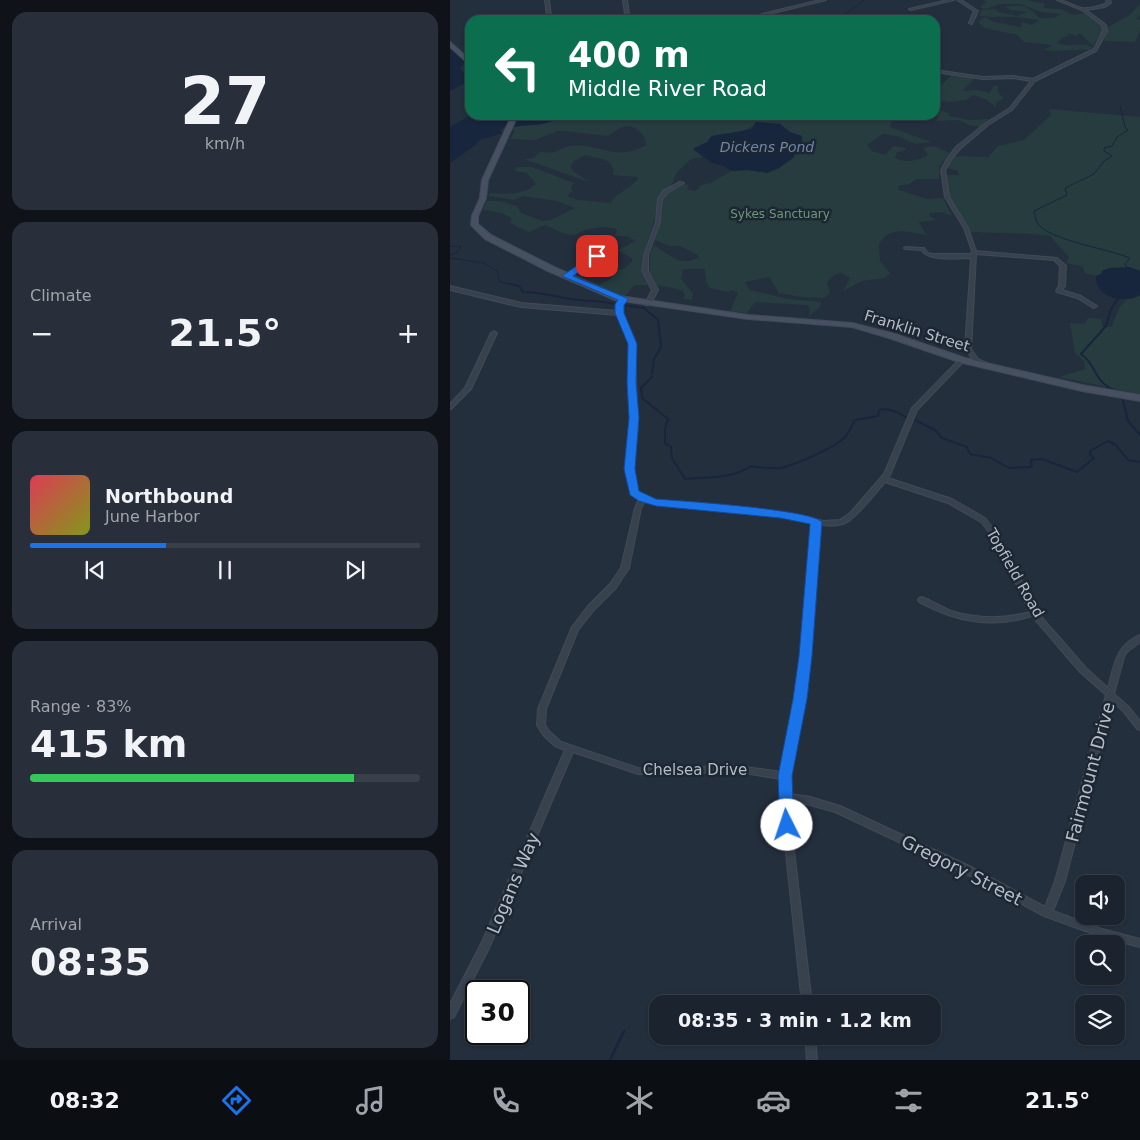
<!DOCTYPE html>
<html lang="en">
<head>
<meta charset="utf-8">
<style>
	body { margin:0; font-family:"DejaVu Sans",sans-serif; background:#282f3a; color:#f1f3f6; height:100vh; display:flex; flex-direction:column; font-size:19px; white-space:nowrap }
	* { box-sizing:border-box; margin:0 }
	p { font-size:16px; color:#a0a4aa }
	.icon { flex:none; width:28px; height:28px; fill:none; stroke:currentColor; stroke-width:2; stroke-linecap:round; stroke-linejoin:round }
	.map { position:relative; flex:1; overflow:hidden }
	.drawer { display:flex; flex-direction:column; gap:12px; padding:12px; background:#0f1319; width:450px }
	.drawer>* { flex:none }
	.guide { position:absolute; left:15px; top:15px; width:475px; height:105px; border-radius:15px; box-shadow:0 1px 4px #0004,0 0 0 1px #39404a; background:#0b6e4f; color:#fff; overflow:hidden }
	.tools { position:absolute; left:625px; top:875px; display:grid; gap:10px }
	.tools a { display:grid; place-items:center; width:50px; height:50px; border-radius:10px; background:#1b232e; box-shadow:0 1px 4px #0004,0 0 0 1px #39404a; font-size:25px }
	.speed { position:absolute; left:15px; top:980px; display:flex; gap:10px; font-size:25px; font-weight:700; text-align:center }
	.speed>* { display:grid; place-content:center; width:65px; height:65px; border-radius:50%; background:#1b232e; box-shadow:0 1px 4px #0004,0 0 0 1px #39404a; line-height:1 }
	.speed .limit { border:2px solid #111; border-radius:8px; background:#fff; color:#111 }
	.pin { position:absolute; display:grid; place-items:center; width:42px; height:42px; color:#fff; margin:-21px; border-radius:10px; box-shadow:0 2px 8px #0006 }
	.me { position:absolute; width:55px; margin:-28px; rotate:356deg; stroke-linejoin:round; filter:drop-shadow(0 0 4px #0008) }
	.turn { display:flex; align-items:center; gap:18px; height:105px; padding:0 20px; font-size:22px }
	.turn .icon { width:65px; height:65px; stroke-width:2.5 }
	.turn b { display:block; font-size:35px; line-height:42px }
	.big { font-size:38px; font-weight:800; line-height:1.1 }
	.drawer .widget { flex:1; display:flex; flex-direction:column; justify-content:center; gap:8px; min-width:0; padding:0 18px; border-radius:15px; background:#282f3a }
	.drawer .dial { align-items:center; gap:0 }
	.dial b { font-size:65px; line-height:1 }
	.song { display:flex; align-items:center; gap:15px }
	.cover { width:60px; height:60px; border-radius:8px; background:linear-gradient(135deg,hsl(350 70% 55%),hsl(70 70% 35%)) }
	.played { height:5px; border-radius:2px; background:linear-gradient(90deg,#1a73e8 35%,#39404a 35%) }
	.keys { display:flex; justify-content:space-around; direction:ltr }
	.heat { display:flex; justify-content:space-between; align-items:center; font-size:28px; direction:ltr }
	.charge { height:8px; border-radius:4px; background:linear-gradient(90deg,#34c759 83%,#39404a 0) }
	.trip { position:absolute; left:199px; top:995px; width:292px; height:50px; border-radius:15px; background:#1b232e; box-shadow:0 1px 4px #0004,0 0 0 1px #39404a; font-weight:800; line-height:50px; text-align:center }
	.menu { display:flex; height:80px; justify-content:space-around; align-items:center; background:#0b0e12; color:#a0a4aa }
	.menu .icon { width:35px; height:35px }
	.menu .current { color:#1a73e8 }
	.menu b { font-size:22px; color:#f1f3f6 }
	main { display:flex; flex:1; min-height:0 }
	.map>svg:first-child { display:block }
</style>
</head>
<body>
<main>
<section class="drawer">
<div class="widget dial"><b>27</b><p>km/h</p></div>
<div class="widget"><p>Climate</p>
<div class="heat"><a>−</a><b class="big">21.5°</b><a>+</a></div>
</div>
<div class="widget">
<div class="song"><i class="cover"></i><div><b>Northbound</b><p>June Harbor</p></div></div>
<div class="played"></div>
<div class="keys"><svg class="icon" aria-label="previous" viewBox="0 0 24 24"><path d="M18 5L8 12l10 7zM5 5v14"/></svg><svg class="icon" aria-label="pause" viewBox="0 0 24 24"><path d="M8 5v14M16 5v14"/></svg><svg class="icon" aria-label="next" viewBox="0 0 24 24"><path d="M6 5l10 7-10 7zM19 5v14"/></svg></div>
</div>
<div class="widget"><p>Range · 83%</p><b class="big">415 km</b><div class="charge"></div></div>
<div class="widget"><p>Arrival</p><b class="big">08:35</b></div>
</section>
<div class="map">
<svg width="690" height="1060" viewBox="0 0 690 1060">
	<rect width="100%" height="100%" fill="#242f3e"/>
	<!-- green -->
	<path fill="#263c3f" d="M534,0h43l19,4 -3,2 1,2 16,1 13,6 14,-2 15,12v7l-9,14 -13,-13 -4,3 -9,-3 2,3 -7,2 -5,5c15,5 21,-1 36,4l-4,3c-15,-2 -29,3 -45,0l8,-5 -28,-3 -7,-7 -32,-7 -7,-6 7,-5 9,5 26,5 2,-1 -1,-4 11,3 7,-5c-14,-3 -30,-4 -45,-3 -4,1 -9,-2 -15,-1l3,-6 14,-1 2,3 20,4 10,-4 -17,-2 -6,-3c18,-3 22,-2 34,11h15l7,-4 -20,-2 -21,-8h-21l-12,5 -6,-1v-2l5,-4z
		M690,4v11l-4,4 4,1v11l-5,11 -31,-1 4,-14 22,-12z
		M502,75l23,3 -13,13 15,-1 13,3 3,-7h5v6l5,6 -7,5v4l-9,-7 -14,-5 -7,5 -17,2 -5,-1 -8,5v3l15,5 -3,1 1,1 21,4 20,-1 -10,8 -11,-2 -10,-5 -22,1 1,-5 -3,-1v-24z
		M599,109l91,8v154l-11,-4 -33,9 -11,-3 -3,-7 -16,-3 3,-6 -19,-21 -19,-2 -60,-2 -21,-31 -5,-26h14l-1,-4 -11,-3 6,-12 35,1 10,-11 26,-6 27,-25z
		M110,115h358l-11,2 -1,4 -11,-1 -4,2 -1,5 41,15 -16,2 -18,-8 -14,-2 -16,11 5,6 13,4 8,-9 13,2v2l-10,3 1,2 -3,2c9,7 25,4 34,-2l-5,-7c14,-4 14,0 26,5l-10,14v12h-22l-8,5 -11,2 1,4 28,9 16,-1 9,18 -10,-4 -13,1v3l7,4 -17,2 7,13c-17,-3 -38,-10 -47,10l1,16 10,12 -5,5 -23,3 -19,10 7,-13 -9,-5 -7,2 -7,7 3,10 -5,6 -24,-1 -22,-4 -10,-16 -24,5 5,8 38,9 33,3 -1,5 -11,9 1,-5 -2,-6 -53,-3 -8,11 -17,-2 8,-18 -5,-3 -6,2 -17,-4 -4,-6 -1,-13h-22l-2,10 12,14 -1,7 -8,-1 1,-5 -3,-4 -25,-5 -7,-13v-19l4,-8c16,10 25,22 44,13v-3l-18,-9h-11l-14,-6 8,-28 -1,-14 4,-6 16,-8 7,1 -2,3 1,2 8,1 5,-6 9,-2 22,-12 15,-1 23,2 9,-4 17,-17 6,-9v-6l-12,-4 -10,-8 -24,-2c-9,13 -29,10 -44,14l-5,6 -14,7 10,8 -12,2 -14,13 -5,12 -14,14 -1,14 -15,47 -1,14 7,12h-13l-11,12 -26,-11 12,-7 5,-6 -6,-3 2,-1 11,1 10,-8v-4l-15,-8 19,-9 -9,-5h-12l2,-7c-10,-3 -21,-2 -32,1 -3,1 -7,4 -10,5 -10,1 -22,-7 -30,-10l-16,7 -19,-9 2,-4 -10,-6 -19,-3 4,-9h13l17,5 4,7 22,8 8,-1 24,-12 -18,-7 -27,-4 -7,-1 -9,4 -25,-4 1,-3c16,1 32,3 46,-9l-9,-11 -12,-2 1,-4h16l42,16 -3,4 1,4 -5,5 11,4 33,3c3,-9 19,-14 27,-24l-1,-2 -24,-2c2,-18 -15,-16 -28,-20l-11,6 -3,5 2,5 16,11 -65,-23 10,-1 5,-6c5,0 11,1 16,0 5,-2 10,-5 15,-6 29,-4 45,17 76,-1 0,-12 -14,-23 -26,-17 -6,3 -8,7 -14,8l-41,-5h-8l-22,9 -25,-1 4,-7v-5c14,-3 37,0 46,-12z
		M690,295v99l-81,-17 26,-8 -1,-8 -9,-8 -5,-30 15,1 3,-6 13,1 2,8h8l9,-20 7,-8h5z"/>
	<!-- water -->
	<path fill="#17263c" d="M0,47l15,15 -5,7 5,5v9l-15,8z
		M21,115h41c-1,8 -7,10 -12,16l2,2 -24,8 -1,3 -27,19v-36z
		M69,115h41c-10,12 -32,9 -46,12z
		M306,122l24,2 10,8 12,4v6l-9,16 -14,10 -12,5 -20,-3 -15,1 -8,-5 -12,-3 -19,-14 14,-7 5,-6 30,-5 10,-2z
		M679,267l11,4v24c-15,9 -46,3 -44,-19l5,-2 1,-3 7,-3z"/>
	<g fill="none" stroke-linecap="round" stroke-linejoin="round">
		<!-- stream-far2 -->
		<path stroke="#17263c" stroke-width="1" d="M388,20l26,-20
			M670,106l5,21 3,3 -11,7 -5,9 -8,2v3l8,5 -8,5 -10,13 -29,14 2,7 -33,16c1,5 2,11 6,15 15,15 68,23 90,32l-5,6 3,4
			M0,246l11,1 -3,5 -8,3
			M0,258l34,5 13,8 3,11 16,3"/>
		<!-- stream-far1 -->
		<path stroke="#17263c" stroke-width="2" d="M60,284l9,2 4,6c17,0 31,4 47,7 18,3 29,0 48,6
			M172,305l22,3 14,12 3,27 -7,12 -2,15
			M202,377l-11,11 1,10 26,21 -3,10v14l6,4 1,11 13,21c23,-2 47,0 66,-13 2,1 29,3 30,2 17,-5 52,-19 64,-31 4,-4 7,-12 10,-17l23,-4 1,-6c11,-3 19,3 29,8
			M665,391c-24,-12 -17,-25 -34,-37l25,-28 5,-17 9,-14
			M672,397l6,24 12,14
			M463,419l22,11 7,8 25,9 3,7 21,4 18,10 23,-1 -1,-7 11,-1 35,13 17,-14 -4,-3v-4l18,-10 8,4 12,15 12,2"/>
		<!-- stream -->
		<path stroke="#17263c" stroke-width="2.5" d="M160,1060l14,-29"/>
		<!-- minor casing -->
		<g stroke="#414a57" stroke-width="2">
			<path id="minor" d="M95,0h4l2,16 5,4h-4l-5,-4z
				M173,0h4l2,14 -12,6h-5l13,-6z
				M370,0h6l-82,20h-6z
				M498,0h6l-43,10 -2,-1z
				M507,0h4l17,11 -6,13 -3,-1 5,-12z
				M607,0c9,0 16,6 25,8 7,1 19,-2 25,-5l-1,-3h4l1,3 -6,4 -19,3 20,15 1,6 -11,20 -61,30 -23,29 -24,15 -28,24 -8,9 -7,12 4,27 19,31 8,23 81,7 9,8 -1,20 -3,4 19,6 16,10 -3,2 -2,-1 -15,-9 -20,-6 -1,-1 3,-5 1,-20 -6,-6 -78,-6 -5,95 7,10 10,5 1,1 -3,2 -12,-6 -9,-12 6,-91c-14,0 -41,4 -50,-8l-15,-1 -2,-1 2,-1 16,1h2l4,5 5,1h38l1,-3 -8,-23 -19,-31 -4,-27 7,-13 8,-10 30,-24 24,-15 21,-27 -18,-3 -30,1 -48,-7v-2l48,7 30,-1 20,3 61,-30 9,-18 -1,-6 -20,-15z
				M230,182l4,1 -17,10 -5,6 -2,23 -12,33v16l10,19 -8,15h-4l-1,-1 7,-14 -10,-19 2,-16 12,-33 2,-23 5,-8z
				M153,247l4,1 -18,16 -21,13h-4v-2l21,-13z
				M0,286l71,17 96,8v-8l4,-5h4l1,1c-10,15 6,28 9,43 2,11 0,23 1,35 0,16 2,33 1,50 -2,22 -8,43 0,65l8,5 11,3 124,12 44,9 16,-1 10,-7 34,-39 28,-66 48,-49h4v2l-47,49 -27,65 -2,3 64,21 33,19 14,18 38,76 49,56 22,20c6,-23 8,-43 32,-53v7l-13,10 -3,5 -10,37 15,13 11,14v9l-3,-1 -14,-18 -11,-10 -47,180 -12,30 49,18 38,10v8l-38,-10 -58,-21 -83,-45 -126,-59 -25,-7 -20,-4 1,24 21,179h-10l-19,-179 -2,-46 -50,-8 -61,4 -32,-1 -65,-22 -84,196 -35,69 -4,2v-15l32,-62 83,-192 -10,-4 -12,-11 -6,-10 1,-16 34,-82 16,-21 22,-22 11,-16 14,-60 4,-9 -8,-6 -3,-9 -2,-19 5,-48 -1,-69 -2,-11 -10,-22 -97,-8 -71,-17zM435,482l63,21 33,19 12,15 37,75c-26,7 -53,7 -79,-1 -10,-4 -19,-10 -29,-14l-3,1 -1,2 1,2c38,20 72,27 113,14l48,56 26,23 -51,186 -10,26 -78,-42 -127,-59 -30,-9 -20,-3 -1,-18 15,-77 5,-42 10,-133c7,2 17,2 24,0 12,-4 33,-32 42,-42zM195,501l10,3 125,12 33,7 -12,134 -5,42 -14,73 -51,-7 -61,4 -32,-1 -77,-26 -12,-11 -4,-6 1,-16 32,-79 16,-20 22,-22 13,-20 12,-60z
				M44,331l3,2 -26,56 -19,19 -2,1v-5l15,-16 26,-55z
				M355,1036h10l2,24h-10z"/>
		</g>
		<!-- secondary casing -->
		<g stroke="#414a57" stroke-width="2">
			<path id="secondary" d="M0,42l20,18v5l-20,-18z
				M62,115h6l-30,65 -2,18 -8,18v8l13,11 63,32 66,29 128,19 104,8 43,11 70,24 117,27 58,10v6l-58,-10 -123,-29 -70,-24 -37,-11 -104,-8 -133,-19 -67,-29 -63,-32 -14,-14 1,-9 8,-18 2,-18z"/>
		</g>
		<!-- minor -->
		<use href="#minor" fill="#38414e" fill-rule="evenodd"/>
		<!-- secondary -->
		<use href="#secondary" fill="#465061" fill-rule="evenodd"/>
	</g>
	<!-- route -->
	<path fill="#1a73e8" stroke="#114b97" d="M144,254l7,2 -28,20 54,22 1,2 -4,5v8l13,31 -1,38 3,36 -4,51 4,22 17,8c25,2 154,10 166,23l-10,134 -5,43 -15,77 2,49 -2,5 -5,2 -5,-2 -2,-5 -2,-49 15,-77 6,-43 11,-132 -30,-6 -124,-12 -17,-5 -9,-6 -6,-26 5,-51 -2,-36 1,-38 -13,-31v-9l3,-4 -56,-24z"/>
	<g text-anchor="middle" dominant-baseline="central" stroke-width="5" stroke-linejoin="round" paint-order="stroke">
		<!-- far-park labels -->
		<g font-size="12" fill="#6b9a76" stroke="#1d2633">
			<text x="330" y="214">Sykes Sanctuary</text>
		</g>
		<!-- far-water labels -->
		<g font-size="14" font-style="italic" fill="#6d86a8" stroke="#1d2633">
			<text x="317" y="147">Dickens Pond</text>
		</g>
		<!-- street labels -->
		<g font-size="15" fill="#b4bcc9" stroke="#1d2633">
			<text transform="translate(467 331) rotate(17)">Franklin Street</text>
			<text transform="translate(565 573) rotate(60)">Topfield Road</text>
			<text x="245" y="770">Chelsea Drive</text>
		</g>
		<!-- near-street labels -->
		<g font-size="18" fill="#b4bcc9" stroke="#1d2633">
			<text transform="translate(640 772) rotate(-75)">Fairmount Drive</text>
			<text transform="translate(512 870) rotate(27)">Gregory Street</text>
			<text transform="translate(63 883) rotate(-67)">Logans Way</text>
		</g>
	</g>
</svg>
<div class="tools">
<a><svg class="icon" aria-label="sound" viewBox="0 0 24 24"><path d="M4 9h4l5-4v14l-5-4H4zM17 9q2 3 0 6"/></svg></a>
<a><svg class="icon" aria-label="search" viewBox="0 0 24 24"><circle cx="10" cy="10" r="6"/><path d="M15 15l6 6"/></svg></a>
<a><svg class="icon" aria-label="layers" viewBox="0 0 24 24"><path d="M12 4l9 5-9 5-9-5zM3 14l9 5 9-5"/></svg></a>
</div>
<div class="speed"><div class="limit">30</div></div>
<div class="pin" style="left:147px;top:256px;background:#d93025"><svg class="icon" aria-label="arrive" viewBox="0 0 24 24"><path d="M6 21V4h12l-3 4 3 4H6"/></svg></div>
<svg class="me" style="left:337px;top:825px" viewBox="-20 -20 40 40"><circle r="19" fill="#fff"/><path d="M0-13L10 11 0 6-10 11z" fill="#1a73e8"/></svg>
<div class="trip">08:35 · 3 min · 1.2 km</div>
<div class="guide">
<div class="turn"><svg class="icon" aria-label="left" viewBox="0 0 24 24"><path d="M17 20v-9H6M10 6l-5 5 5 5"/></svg><div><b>400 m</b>Middle River Road</div></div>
</div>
</div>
</main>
<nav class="menu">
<b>08:32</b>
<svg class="icon current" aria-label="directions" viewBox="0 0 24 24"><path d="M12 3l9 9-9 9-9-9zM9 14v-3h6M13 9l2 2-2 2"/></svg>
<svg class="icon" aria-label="music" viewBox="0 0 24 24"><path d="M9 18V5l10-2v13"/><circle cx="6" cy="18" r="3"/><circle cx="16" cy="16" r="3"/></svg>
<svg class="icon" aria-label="phone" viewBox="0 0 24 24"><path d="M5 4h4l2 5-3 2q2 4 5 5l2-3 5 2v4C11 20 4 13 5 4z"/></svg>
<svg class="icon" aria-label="climate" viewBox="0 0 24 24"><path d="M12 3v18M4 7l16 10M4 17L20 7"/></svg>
<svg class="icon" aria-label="car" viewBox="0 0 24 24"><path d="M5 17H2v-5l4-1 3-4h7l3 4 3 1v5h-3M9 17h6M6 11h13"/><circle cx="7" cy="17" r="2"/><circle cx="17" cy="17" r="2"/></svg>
<svg class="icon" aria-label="filters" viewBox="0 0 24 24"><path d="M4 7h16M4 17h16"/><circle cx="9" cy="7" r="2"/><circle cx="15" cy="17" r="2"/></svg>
<b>21.5°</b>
</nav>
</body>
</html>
